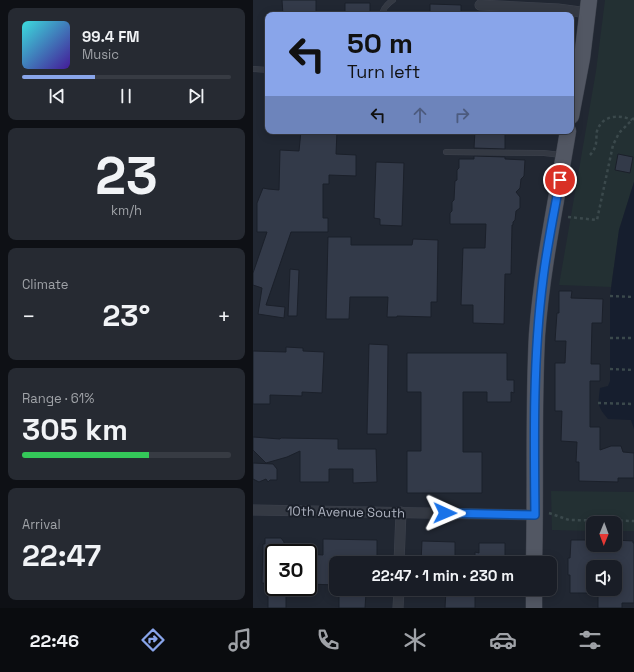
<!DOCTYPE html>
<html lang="en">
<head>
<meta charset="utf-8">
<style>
	body { margin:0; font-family:"Space Grotesk",sans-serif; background:#262a32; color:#f1f3f6; height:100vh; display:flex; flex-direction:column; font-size:15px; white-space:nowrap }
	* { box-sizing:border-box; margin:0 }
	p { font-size:13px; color:#9fa2a7 }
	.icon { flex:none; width:22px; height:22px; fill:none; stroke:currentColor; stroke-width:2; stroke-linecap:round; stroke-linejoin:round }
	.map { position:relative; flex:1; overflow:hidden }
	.details { display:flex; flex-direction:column; gap:8px; padding:8px; background:#0e1015; width:253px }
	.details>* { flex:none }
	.hud { position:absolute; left:12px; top:12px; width:309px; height:122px; border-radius:8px; box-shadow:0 2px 10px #0003,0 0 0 1px #373b43; background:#89a5ea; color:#111; overflow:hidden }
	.needle { width:26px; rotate:181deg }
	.buttons { position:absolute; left:333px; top:516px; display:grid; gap:8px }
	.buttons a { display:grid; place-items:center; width:36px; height:36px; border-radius:8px; background:#191d26; box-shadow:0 2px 10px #0003,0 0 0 1px #373b43; font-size:20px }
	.speed { position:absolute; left:12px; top:544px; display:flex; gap:8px; font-size:20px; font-weight:700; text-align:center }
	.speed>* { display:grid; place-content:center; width:52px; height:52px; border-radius:50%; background:#191d26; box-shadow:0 2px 10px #0003,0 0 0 1px #373b43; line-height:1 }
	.speed .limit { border:2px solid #111; border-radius:6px; background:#fff; color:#111 }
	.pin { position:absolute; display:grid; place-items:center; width:34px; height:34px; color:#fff; margin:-17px; border:2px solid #fff; border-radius:50%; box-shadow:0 1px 4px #0007 }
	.me { position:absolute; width:44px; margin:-22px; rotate:91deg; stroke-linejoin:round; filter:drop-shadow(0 0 3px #0008) }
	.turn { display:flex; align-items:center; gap:14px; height:84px; padding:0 16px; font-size:18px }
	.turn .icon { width:52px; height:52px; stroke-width:2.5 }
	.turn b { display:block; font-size:28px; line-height:34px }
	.lanes { display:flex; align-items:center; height:38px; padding:0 16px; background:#0003; justify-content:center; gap:20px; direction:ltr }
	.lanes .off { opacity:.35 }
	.big { font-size:30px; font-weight:700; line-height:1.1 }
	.details .widget { flex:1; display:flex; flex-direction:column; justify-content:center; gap:6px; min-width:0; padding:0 14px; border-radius:8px; background:#262a32 }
	.details .dial { align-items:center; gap:0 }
	.dial b { font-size:52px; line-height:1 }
	.song { display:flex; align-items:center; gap:12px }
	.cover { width:48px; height:48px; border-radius:6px; background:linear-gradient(135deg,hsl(180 70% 55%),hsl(260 70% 35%)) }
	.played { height:4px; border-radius:2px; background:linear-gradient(90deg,#89a5ea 35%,#373b43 35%) }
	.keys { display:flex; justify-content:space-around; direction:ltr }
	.heat { display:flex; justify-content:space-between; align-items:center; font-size:22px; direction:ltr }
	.charge { height:6px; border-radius:3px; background:linear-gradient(90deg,#34c759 61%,#373b43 0) }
	.trip { position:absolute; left:76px; top:556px; width:228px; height:40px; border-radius:8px; background:#191d26; box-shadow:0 2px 10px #0003,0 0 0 1px #373b43; font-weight:700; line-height:40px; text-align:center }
	.tabs { display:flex; height:64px; justify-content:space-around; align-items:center; background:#0a0c0f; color:#9fa2a7 }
	.tabs .icon { width:28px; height:28px }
	.tabs .current { color:#89a5ea }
	.tabs b { font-size:18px; color:#f1f3f6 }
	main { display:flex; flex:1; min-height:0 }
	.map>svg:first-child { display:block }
</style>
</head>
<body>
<main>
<section class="details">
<div class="widget">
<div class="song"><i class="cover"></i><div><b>99.4 FM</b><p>Music</p></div></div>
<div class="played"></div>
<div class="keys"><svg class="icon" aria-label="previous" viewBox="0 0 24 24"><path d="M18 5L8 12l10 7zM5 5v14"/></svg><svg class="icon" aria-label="pause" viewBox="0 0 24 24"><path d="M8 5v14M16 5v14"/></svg><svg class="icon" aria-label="next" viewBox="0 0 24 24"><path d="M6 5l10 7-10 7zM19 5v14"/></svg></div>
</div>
<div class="widget dial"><b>23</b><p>km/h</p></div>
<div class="widget"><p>Climate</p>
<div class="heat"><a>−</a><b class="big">23°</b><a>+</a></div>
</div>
<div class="widget"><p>Range · 61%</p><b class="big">305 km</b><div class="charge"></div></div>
<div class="widget"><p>Arrival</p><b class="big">22:47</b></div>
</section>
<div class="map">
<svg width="381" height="608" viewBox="0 0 381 608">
	<rect width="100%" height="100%" fill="#212732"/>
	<!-- green -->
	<path fill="#233033" d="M352,0h29v182l-15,48 -8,57 -52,-2 37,-214z
		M298,491l83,1v39h-19v-8h-22v8l-41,-1z"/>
	<!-- water -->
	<path fill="#161e2e" d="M381,182v247l-3,-9 -23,-1c-11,-13 -10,-14 -8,-31l8,-2 2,-5v-85l9,-66z"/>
	<!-- building -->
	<path fill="#333a49" stroke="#1b202a" d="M29,0h34v15h-33z
		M92,3h25v12h-25z
		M177,4l31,1v10h-31z
		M48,131h36l-1,23 20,1v21l-27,-1v9h-6v34h5v14h-37l-25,73 19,2 -1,11 -26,-4 4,-26 -9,-3v-12l14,-41h-10v-29l6,-15 5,1 11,1 1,-40 19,1z
		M222,131h30v18l-31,-1z
		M365,154l15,3 -3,16 -15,-3z
		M221,156l31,1v2l20,1 -1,16 -3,3 -1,9 -4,4 4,5v11l-4,3 -1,9 -2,2v3h-1l-1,49h-6l-1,50 -31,-1v-18h-12l2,-57h22l1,-24h-36v-11l2,-2v-9l2,-2 1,-19 2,-1v-10l2,-2v-9h15z
		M123,162l28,1 -2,63 -22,-1v-6l-6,-1z
		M75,237h23v8h61l1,-6 25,1 -1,62h-6v15l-34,-1v1h-10l1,-20h-38l-1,22h-23z
		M37,269l9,1 -2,46h-9z
		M306,291h13l-1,7 32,1 -1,24h-10l-1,41h9v17h-10v46h10v23l11,-4h10l2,6 11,1v25h-16v4l-39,-1v-19h-3l1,-20 -16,-1 1,-30h-7v-48h10l1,-22h-11l2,-28h2z
		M116,344l19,1 -1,89h-20z
		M33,347l17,1v3l21,1 -2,41 -20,-1v4l-32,-1v9h-17v-53l33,1z
		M154,353h100v27h7v13l-3,-1v10h-24v-10h-24v60h19v41h-75v-42h14v-59h-14z
		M0,437l27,2 1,-1 57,1v10h38l1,33 -24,1v-14h-24v13h-29v-31l-13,6 -21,6 -13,-13z
		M0,463l20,1 4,5v11h-7l-2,2 -2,-3 -7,3 -6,-3z
		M12,538h16l3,4v11h-10v31l-12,-1 1,-39h2z
		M70,539l54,1v23h-16v-5l-22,-1v6h-3v22l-28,-1v-30l15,1z
		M318,540h22v5h22v-5l18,1v2h1v60h-12v5h-24v-19h17v-22h-22v26h-23v-18h-2v-17h2z
		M169,541l33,1v21h-34z
		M226,543h26v20h-30v-11l4,1z
		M15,587h17l-1,4h2v17h-18z
		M193,589h29v19h-30z
		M86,592h27l-1,16h-26z"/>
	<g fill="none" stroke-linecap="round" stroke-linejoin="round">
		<!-- service casing -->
		<g stroke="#3d424d" stroke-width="6">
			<path id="service" d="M129,15c1,-7 5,-11 11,-15
				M0,69l15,1
				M193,152l98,1 17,2"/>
		</g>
		<!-- minor casing -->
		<g stroke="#3d424d" stroke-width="11">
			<path id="minor" d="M227,5l78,4 30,4
				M0,510l282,5
				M146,563l2,-51
				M145,608l1,-19"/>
		</g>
		<!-- primary casing -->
		<g stroke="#3d424d" stroke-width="17">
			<path id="primary" d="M318,116l11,-58 7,-58
				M281,563c2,-76 -1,-152 3,-228 5,-69 20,-136 31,-204
				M281,608v-19"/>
		</g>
		<!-- path -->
		<path stroke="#3b494c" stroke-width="2.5" stroke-dasharray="3 3" stroke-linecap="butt" d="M337,155c2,-2 4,-5 5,-8 2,-5 1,-11 2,-16 5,-16 22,-17 35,-11
			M315,217l29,3 16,-75 6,-12 15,-15
			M357,296l24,1
			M357,338h24
			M357,369l24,1
			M345,403l36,1
			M296,513l20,7 65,1"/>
		<!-- service -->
		<use href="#service" stroke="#343943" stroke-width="5"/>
		<!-- minor -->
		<use href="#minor" stroke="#343943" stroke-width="10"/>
		<!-- primary -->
		<use href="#primary" stroke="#525763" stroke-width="16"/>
	</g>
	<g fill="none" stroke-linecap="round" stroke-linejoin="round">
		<!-- route casing -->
		<g stroke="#114b97" stroke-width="10">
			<path id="route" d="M192,513l90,2c-1,-79 -2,-158 8,-236 4,-33 11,-66 17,-99"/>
		</g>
		<!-- route -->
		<use href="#route" stroke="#1a73e8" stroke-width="7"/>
	</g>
	<g text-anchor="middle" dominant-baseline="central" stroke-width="4" stroke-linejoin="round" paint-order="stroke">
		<!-- street labels -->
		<g font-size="13" fill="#aeb3c0" stroke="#191e28">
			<text transform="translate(93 512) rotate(1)">10th Avenue South</text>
		</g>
	</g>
</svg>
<div class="buttons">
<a><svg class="needle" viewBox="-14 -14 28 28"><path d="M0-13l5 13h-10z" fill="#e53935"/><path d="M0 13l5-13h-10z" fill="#9fa2a7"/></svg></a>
<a><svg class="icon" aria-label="sound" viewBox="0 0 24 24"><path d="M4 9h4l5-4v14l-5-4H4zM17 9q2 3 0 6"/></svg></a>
</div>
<div class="speed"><div class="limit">30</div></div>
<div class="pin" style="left:307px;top:180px;background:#d93025"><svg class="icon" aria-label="arrive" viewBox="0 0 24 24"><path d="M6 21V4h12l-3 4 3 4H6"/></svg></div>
<svg class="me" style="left:192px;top:513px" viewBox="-20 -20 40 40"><path d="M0-17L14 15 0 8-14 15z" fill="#1a73e8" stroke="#fff" stroke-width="4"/></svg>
<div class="trip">22:47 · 1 min · 230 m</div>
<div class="hud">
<div class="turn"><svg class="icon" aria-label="left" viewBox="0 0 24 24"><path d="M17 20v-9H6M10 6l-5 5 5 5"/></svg><div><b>50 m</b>Turn left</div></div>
<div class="lanes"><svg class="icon" aria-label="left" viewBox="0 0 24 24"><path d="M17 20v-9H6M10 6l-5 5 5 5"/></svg><svg class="icon off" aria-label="ahead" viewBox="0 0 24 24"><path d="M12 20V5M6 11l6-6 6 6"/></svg><svg class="icon off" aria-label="right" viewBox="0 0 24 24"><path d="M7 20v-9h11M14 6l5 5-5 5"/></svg></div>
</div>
</div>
</main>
<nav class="tabs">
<b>22:46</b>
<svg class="icon current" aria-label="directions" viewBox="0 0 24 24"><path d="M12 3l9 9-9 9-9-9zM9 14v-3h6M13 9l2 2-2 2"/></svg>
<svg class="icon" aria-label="music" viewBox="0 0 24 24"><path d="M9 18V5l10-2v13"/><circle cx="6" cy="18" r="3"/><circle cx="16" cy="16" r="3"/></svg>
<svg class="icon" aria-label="phone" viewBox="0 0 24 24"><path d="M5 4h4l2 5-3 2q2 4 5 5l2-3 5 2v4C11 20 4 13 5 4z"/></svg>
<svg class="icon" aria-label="climate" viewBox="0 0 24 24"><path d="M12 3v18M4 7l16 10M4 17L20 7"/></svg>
<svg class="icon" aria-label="car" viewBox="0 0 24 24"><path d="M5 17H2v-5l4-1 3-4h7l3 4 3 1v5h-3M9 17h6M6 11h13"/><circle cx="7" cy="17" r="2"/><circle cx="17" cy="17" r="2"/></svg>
<svg class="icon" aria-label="filters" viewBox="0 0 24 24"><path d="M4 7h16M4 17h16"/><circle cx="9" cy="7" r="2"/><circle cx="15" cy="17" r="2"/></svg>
</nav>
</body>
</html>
